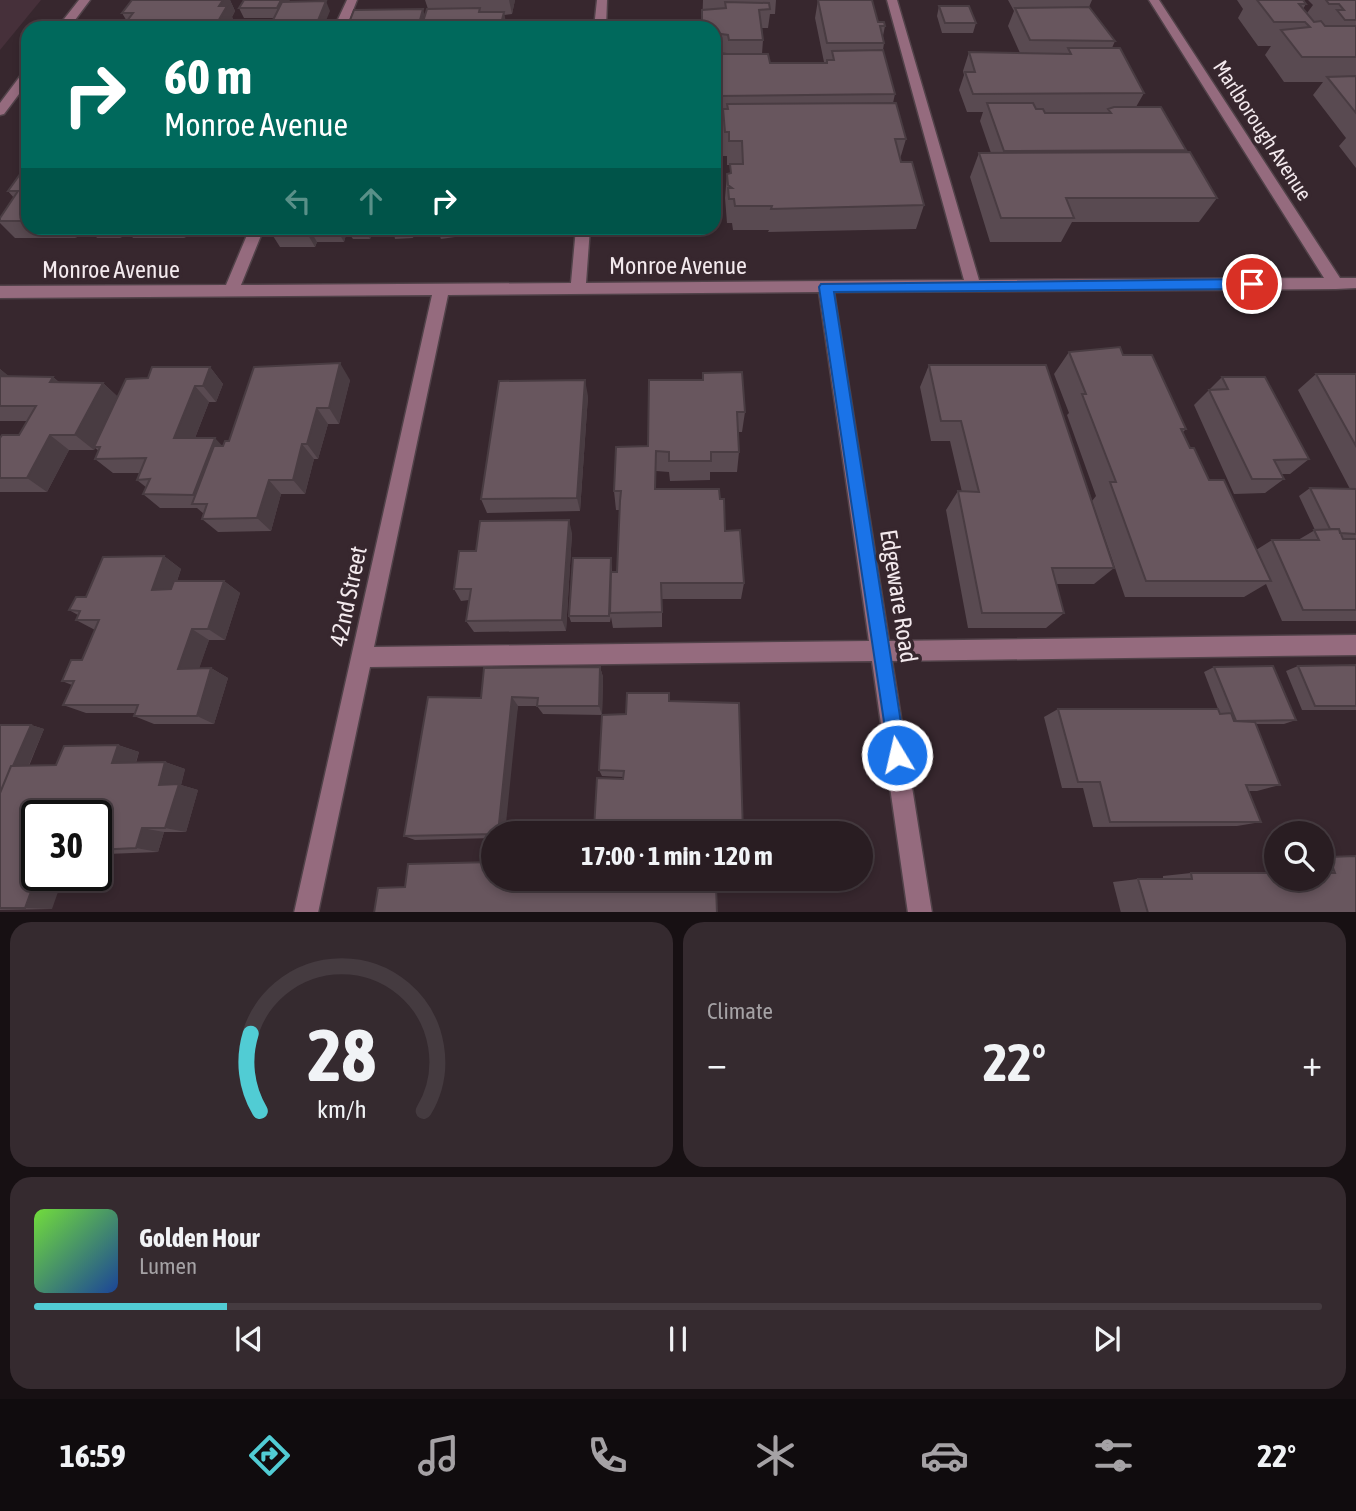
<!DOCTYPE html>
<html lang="en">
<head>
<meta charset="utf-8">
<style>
	body { margin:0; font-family:"Asap Condensed",sans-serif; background:#352a2f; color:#f1f3f6; height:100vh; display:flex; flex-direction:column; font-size:26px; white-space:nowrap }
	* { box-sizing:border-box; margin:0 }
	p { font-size:23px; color:#a5a2a5 }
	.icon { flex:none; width:38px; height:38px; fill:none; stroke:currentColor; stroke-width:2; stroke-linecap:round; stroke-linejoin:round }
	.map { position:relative; height:912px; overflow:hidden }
	.side { display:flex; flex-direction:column; gap:10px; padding:10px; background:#171013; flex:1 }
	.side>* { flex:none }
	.banner { position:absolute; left:21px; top:21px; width:700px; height:214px; border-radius:21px; box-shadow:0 4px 10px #0003,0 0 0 2px #453b40; background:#00695c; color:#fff; overflow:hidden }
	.buttons { position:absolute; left:1264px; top:821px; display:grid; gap:14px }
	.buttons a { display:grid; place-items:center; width:70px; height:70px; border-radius:50%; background:#291d22; box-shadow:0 4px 10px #0003,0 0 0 2px #453b40; font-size:35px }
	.speed { position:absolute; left:21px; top:800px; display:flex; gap:14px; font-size:35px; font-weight:700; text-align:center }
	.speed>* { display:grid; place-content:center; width:91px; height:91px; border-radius:50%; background:#291d22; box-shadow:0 4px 10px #0003,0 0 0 2px #453b40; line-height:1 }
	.speed .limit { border:4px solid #111; border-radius:10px; background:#fff; color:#111 }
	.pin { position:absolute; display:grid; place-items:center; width:60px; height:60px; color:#fff; margin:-30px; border:4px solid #fff; border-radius:50%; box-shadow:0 2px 7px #0007 }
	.me { position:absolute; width:77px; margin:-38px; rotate:351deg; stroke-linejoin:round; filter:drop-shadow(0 0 5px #0008) }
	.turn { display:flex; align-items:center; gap:24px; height:147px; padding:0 28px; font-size:32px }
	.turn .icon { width:91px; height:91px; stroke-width:2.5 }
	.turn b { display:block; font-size:49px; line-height:60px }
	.lanes { display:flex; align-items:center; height:66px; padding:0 28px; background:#0003; justify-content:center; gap:35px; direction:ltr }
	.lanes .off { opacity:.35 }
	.big { font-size:52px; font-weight:700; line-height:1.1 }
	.side .tile { flex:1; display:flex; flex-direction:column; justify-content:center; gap:10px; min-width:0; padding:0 24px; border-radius:21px; background:#352a2f }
	.side .dial { align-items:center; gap:0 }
	.dial svg { height:182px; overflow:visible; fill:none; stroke:#453b40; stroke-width:7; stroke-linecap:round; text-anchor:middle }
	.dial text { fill:#f1f3f6; stroke:none }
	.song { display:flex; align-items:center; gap:21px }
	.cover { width:84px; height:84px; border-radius:10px; background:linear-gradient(135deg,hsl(100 70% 55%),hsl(220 70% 35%)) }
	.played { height:7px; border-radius:4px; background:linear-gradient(90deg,#51ccd4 15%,#453b40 15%) }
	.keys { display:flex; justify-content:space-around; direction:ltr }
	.heat { display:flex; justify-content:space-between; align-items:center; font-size:38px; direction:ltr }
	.side .tiles { flex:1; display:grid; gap:10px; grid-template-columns:1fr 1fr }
	.tile:last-child { grid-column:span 2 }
	.trip { position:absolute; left:481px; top:821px; width:392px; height:70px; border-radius:35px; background:#291d22; box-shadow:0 4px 10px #0003,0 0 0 2px #453b40; font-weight:700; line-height:70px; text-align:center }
	.menu { display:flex; height:112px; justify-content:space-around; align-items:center; background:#100c0e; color:#a5a2a5 }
	.menu .icon { width:49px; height:49px }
	.menu .selected { color:#51ccd4 }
	.menu b { font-size:32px; color:#f1f3f6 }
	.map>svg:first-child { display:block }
</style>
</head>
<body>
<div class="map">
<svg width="1356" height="913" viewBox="0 0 1356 913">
	<rect width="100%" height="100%" fill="#37272e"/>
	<!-- built -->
	<path fill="#46303a" d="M0,0h41l-41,50z"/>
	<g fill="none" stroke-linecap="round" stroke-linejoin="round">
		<!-- minor casing -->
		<g stroke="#514249" stroke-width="3">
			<path id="minor" d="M79,0h11l-21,28h-12z
				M347,0h10l-11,28h-12z
				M597,0h10l-1,28h-12z
				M887,0h10l82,280 345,-2 -175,-278h10l181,278h16v10l-20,1 -502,3 55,349 467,-6v20l-464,6 40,252h-24l-36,-252 -502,6 -52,246h-24l138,-618 -432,3v-12l226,-1 24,-57h14l-23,57 330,-2 5,-55h14l-4,55 378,-3zM819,292l50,349 -495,6 74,-352z
				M28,70v12l-24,32 -4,1v-12l24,-32z"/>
		</g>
		<!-- minor -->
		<use href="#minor" fill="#956b7e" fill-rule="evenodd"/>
	</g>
	<!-- wall -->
	<path fill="#594a51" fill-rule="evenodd" d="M132,0h98l5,11 -3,6 4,7 -2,4h-103l-9,-15z
		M425,0h90l-3,14 -8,1 2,9h2v4h-161l78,-13 3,-6z
		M703,0h73l-1,14h-5l-2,14h-6l1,12 -1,14 8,9h56v-1h-2l-9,-44 3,-18 60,22 7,4 -2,10 1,7 -1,7 12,44 -2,9 13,36 -6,20 24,46 -8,24 -148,3 1,-2h-36l-1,-7h-5l-2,-25 2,-24 3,-1v-8h-3v-9h-4l-1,-23 1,-18h-5l-2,-42v-19h11v-1l-13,-1v-24h-12z
		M1008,0h84l-3,7 26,34 -3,7 32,45 -8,14 50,43 -1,2 32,46 -18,24h-127l-11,20h-71l-20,-65 9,-24h12l-11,-32 3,-9h-16l-8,-22 5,-15 -1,-4 6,-19 51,1 -12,-27 6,-15zM1044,112h63l-1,1h-61z
		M1237,0h67l2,4 -3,5 4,4 6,-8 -5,-5h48v168l-17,-22 7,-8 -33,-43 10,-13h-39l-19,-27 6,-9h-13l-20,-28 5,-9z
		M289,2l41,9 -60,15 4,-8h-30l-5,-10z
		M939,6l37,17 -3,10h-31l-5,-17z
		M28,170v58h55l-7,10h-61l-15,-15v-5l14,-20 -6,-7z
		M89,228h101l-5,10h-52l-7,-10 -5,10h-24z
		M201,228h36l-4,9h-26z
		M268,228h210l-2,6 -35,5 -2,-5h-25l-1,4 -18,1 -1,-5 -22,1 -2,4h-17l-3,-4h-4l-2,7h-27l-2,5h-35z
		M1069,352l54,3 63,74 -3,3 7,16 19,32 47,70 16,-10h26l17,-10 -16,-34 11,-8 40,1 -52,-99 18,-16h40v247h-74l-16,-37 -22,13h-119l-33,-96 4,-5 -29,-81 2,-2 -15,-39z
		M929,365l185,203 -20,16h-38l8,29 -18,15h-78l-22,-118 12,-19 4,1 -12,-51h-19l-11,-54z
		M210,367l13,17 -7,18h-7l-14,36 27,8 7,-5 121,-61 -11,44h-11l-10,35h-4l-9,35h-24l-10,37 -53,1 -16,-13 2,-5 -7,-6h-37l-17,-14 4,-6 -10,-8 2,-7h-26l-18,-14 4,-8 -4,-3 -1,2h-25l-22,42h-47v-54l19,-3 8,-14h-27v-52l8,7 45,1 6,5 44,1 15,14 30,-19z
		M703,373l42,39 -3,20h-4l1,20 -2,20h-27v8l-40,1 -1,-9 -13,-1v18l64,10 5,32 19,52 -3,16h-79v28l-49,1 -2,-11 -1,5h-39l-2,-6 42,-58 1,14h5l3,-62h-4l-2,-19 34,-45 54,-66z
		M1222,377l87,82 -19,15h-9l3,5 -19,14 -31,1 -40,-89z
		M588,396l-8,115 -93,2 -6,-14z
		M572,533l-6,98 -92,1 -8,-11 3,-21 -8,1 -7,-12z
		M164,556l17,13 -4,12h47l16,12 -15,47h-16l-10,28h12l17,10 -14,46h-60l-20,-8 1,-3h-49l-23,-8 9,-20 -10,-4 20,-21 13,-30 -19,-10 2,-5 -9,-5 17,-13z
		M1356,665v45h-54l-16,-39 12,-5z
		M600,667l3,10 -1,38 -59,-1 -6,-8h-19l-24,127v5l-79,2 -11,-4 77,-138z
		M1214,667l82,53 -12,4h-28l24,61 -23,6h-8l12,31 -24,4 -144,1 -10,-39h-21l-18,-71 14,-8 162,5 -16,-42z
		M669,701l74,132h-146l-3,-4 29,-50v-2l-21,-1 -3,-6 27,-56z
		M0,725h31l13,4 -15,37 27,-1 62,-20 21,7 -3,11 29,-1 20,7 -4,16 17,5 -12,42h-22l-6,20 -51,2 -4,14h-7v-52h-59v59l15,34 -52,1z
		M1321,857h8l27,56h-235l-8,-31 25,-3h25v-3l28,-3 130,5z"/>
	<!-- shaded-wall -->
	<path fill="#493c42" d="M223,0h7l5,11 -3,6 4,7 -2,4h-14l-3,-5 2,-17z
		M281,0h9l-9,18 -4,-10z
		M509,0h6l-3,14z
		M326,1l4,10 -7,17h-8z
		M423,9l3,10 -4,9 -2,-8z
		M504,12l3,16 -6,-4z
		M67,228h16l-7,10z
		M113,228h13l-5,10z
		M177,228h13l-5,10z
		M227,228h10l-4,9z
		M304,228h5l8,14 -2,5z
		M336,228h6l4,7 -2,7z
		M365,228h3l4,7 -2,4z
		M409,228h3l2,6 -1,4z
		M340,363l10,17 -11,44 -10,-16z
		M210,367l13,17 -7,18 -13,-16z
		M0,369l10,8 -10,14z
		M53,377l18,16 -21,-11z
		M585,380l3,16 -8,115 -3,-13z
		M103,383l17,16 -26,51 -19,-15z
		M195,386l14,16 -20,51 -15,-15z
		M317,408l11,16 -10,35 -11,-15z
		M50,435l19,15 -22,42 -20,-14z
		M215,438l14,15 -22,51h-3l-11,-9z
		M302,444l12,15 -9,35 -12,-14z
		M656,451v57l-1,-19z
		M269,480l12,14 -10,37 -14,-13z
		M569,520l3,13 -6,98 -4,-11z
		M164,556l17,13 -11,32 -18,-11z
		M224,581l16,12 -15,47 -17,-11z
		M192,629l17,11 -13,38 -18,-9z
		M600,667l3,10 -1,38 -3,-9z
		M211,668l17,10 -14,46 -17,-8z
		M512,697l6,9 -13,127h-7z
		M31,725l13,4 -33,78 -11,-10z
		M118,745l21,7 -6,18 -21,-7z
		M165,762l20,7 -4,16 17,5 -12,42 -21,-4 -6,-43z
		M142,828l22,4 -6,20 -22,-4z
		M96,853l11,1 -4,14h-7z
		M37,875h27l-12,34 -27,-1z"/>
	<!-- building -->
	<path fill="#68565e" stroke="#493c42" stroke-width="2" d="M132,0h91l-4,6h8l-10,17 -90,-2 6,-8h-11z
		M244,0h37l-4,8h-38z
		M818,0h54l6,22h6l1,4h-5l4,17h-57z
		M1257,0h46l3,4h-7l15,18 7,-1 4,5h31v31h-54l-21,-27 29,-3 -5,-5h-31z
		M1326,0h30v20h-11l-8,-10h7l-5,-6h-10z
		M326,1l-11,27h-17l-1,-2h-27l12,-24z
		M725,2l44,1 1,6 -11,1 4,30h-34l-1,-5 -14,-2v-5h-10l1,-3h-3v-15l24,-2z
		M939,6h30l7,17h-31z
		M1089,7l26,34 -85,-1 -15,-32z
		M480,8l-1,4h25l-3,12h7l-1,4h-86l6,-19z
		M423,9l-3,11 -33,1 4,1 -4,6h-40l7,-18z
		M250,26h47l-1,2h-46z
		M1068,48h52l24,45 -171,1 -8,-22h10l-6,-20 102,2z
		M883,50l12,44 -176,2 -3,-42h52l2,9h57v-3h7l-2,-9z
		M1356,76v37l-29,-36z
		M896,103l10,36h-11l6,23h11l12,43 -153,4 1,-3h-37l-1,-7h-5l-1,-11h4l-4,-3 -1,-11 4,-1 -1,-9h13l-1,-23h-13v-9h-4l-2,-23h5l-1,-5z
		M987,103h46l3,6h7l2,4h66l-3,-4 6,-2h47l25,43 -182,1z
		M1190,152l27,46h-151l8,20h-73l-22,-65z
		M23,170h5v51h-28v-3l18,-27h-10z
		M1120,347l3,8h29l34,74h-5l9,19h4l15,32h15l47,101h-125l-36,-99h6l-34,-88h4l-17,-42z
		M340,363l-11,45h-12l-10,36h-5l-9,36h-24l-12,38 -55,1 5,-15h-15l22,-58h9l2,-5h4l25,-74z
		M929,365h117l68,203h-62l12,45h-82l-24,-122 21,1 -18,-71h-20z
		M152,367h58l-7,19h-8l-21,52h41l-22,57 -50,-1 7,-15 -13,1 9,-22 -51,1 5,-12h-6l32,-68 22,-1z
		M742,372l3,40h-8l2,40h-28v9h-42v-9l-13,-1 -1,38h64l1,10h4l1,32 15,-1 4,53h-83l1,29 -52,1 1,-41h6l3,-71 1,-10h-7l2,-44 32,-1 1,-66h54v-7z
		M1316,374h40v72z
		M0,376l53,1 -3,5 53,1 -28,52h-25l-23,43h-27v-40l2,-3h17l17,-29h-36z
		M1222,377h43l44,82 -35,1 10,19h-32l-43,-89 19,-1z
		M585,380l-8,118 -96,1 18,-118z
		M1310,488l46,1v45l-16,-1 -1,-4h-9z
		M569,520l-7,100 -96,1 5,-32h-17l5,-38h17l4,-30z
		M1339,529l4,10h13v71h-53l-31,-70h47l-5,-10z
		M164,556l-12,34 19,-1 3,-8h50l-16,48h-16l-14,40 33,-1 -14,48h-63l4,-11h-75l11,-24h-12l9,-21h11l17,-40h-23l4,-9 -11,-1 7,-13h10l17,-40z
		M573,558h38l-2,58h-40z
		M1356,665v41h-41l-17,-40z
		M1273,666l23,54 -60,1 -22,-54z
		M600,667l-1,39h-62l1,-8 -26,-1 -14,136h-4v1l-90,2 24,-139 53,1 3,-30z
		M627,693h42v8l70,2 4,130 -149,-4 3,-51 26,1 1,-8 -25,-1 3,-55 24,-1z
		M1058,709h160l2,5 11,-1 3,8 21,1 25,63h-34l15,37h-151l-10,-40h-22z
		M0,725h31l-18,41h-2l-11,27z
		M118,745l-6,18 53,-1 -6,23 20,-1 -14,44h-23l-6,20 -40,2v-34h-59v59l-12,33h-25v-115l11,-27 45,-1 8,-19z
		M1356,856v57h-208l-10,-34h54l-1,-6h85v5h45v-5h14l-6,-16z
		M494,862v16h207v8h15l1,27h-343l4,-25 27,-1 3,-23z"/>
	<!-- route -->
	<path fill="#1a73e8" stroke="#114b97" stroke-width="2" d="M1252,279l7,5 -7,5 -418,3 72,463 -2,7 -7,3 -7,-3 -71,-475 2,-3z"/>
	<g text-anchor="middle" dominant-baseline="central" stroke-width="7" stroke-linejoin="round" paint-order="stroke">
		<!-- far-street labels -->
		<g font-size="21" fill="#f3e9ed" stroke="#37272e">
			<text transform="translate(1263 130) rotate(57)">Marlborough Avenue</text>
		</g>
		<!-- street labels -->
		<g font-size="24" fill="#f3e9ed" stroke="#37272e">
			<text x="678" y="265">Monroe Avenue</text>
			<text x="111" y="269">Monroe Avenue</text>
			<text transform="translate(348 596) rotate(-78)">42nd Street</text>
			<text transform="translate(899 596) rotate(81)">Edgeware Road</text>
		</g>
	</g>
</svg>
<div class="buttons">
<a><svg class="icon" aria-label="search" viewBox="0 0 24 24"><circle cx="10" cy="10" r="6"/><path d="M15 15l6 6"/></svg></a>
</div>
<div class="speed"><div class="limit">30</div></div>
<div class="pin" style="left:1252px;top:284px;background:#d93025"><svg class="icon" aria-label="arrive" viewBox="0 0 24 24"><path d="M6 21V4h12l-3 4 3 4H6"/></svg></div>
<svg class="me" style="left:897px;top:755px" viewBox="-20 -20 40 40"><circle r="17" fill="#1a73e8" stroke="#fff" stroke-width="3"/><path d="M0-11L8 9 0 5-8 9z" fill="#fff"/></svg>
<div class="trip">17:00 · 1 min · 120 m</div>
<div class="banner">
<div class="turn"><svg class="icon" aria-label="right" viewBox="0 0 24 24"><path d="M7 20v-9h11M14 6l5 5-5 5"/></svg><div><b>60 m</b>Monroe Avenue</div></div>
<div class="lanes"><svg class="icon off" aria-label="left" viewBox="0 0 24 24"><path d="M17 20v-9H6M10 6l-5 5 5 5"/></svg><svg class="icon off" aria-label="ahead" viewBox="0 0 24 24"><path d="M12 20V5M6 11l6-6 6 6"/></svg><svg class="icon" aria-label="right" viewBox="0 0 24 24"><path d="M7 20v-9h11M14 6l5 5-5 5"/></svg></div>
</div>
</div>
<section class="side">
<div class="tiles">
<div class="tile dial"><svg viewBox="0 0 100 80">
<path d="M14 69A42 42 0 1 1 86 69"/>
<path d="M14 69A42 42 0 0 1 10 35" stroke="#51ccd4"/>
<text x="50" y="56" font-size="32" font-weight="700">28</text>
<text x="50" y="72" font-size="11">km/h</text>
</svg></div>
<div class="tile"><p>Climate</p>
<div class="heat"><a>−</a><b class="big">22°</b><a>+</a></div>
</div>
<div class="tile">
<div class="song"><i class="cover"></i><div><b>Golden Hour</b><p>Lumen</p></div></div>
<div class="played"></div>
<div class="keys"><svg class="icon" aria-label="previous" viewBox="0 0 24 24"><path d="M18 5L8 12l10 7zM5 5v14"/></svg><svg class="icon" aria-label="pause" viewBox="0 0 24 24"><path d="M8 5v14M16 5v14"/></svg><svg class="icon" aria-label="next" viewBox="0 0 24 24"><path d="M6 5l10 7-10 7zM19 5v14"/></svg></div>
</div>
</div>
</section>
<nav class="menu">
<b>16:59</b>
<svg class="icon selected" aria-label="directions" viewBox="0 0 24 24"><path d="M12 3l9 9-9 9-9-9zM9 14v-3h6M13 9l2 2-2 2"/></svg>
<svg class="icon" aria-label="music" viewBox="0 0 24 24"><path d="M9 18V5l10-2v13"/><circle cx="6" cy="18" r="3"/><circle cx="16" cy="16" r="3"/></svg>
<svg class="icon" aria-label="phone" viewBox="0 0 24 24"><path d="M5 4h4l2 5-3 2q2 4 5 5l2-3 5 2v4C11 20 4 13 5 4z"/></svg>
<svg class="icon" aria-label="climate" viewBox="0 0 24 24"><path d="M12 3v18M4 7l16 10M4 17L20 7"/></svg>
<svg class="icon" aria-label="car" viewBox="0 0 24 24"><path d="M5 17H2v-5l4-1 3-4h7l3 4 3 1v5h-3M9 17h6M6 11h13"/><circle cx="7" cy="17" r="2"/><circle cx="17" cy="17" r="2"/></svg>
<svg class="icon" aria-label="filters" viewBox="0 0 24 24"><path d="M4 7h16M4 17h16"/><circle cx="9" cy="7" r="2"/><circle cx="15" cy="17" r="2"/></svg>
<b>22°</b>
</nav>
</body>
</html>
